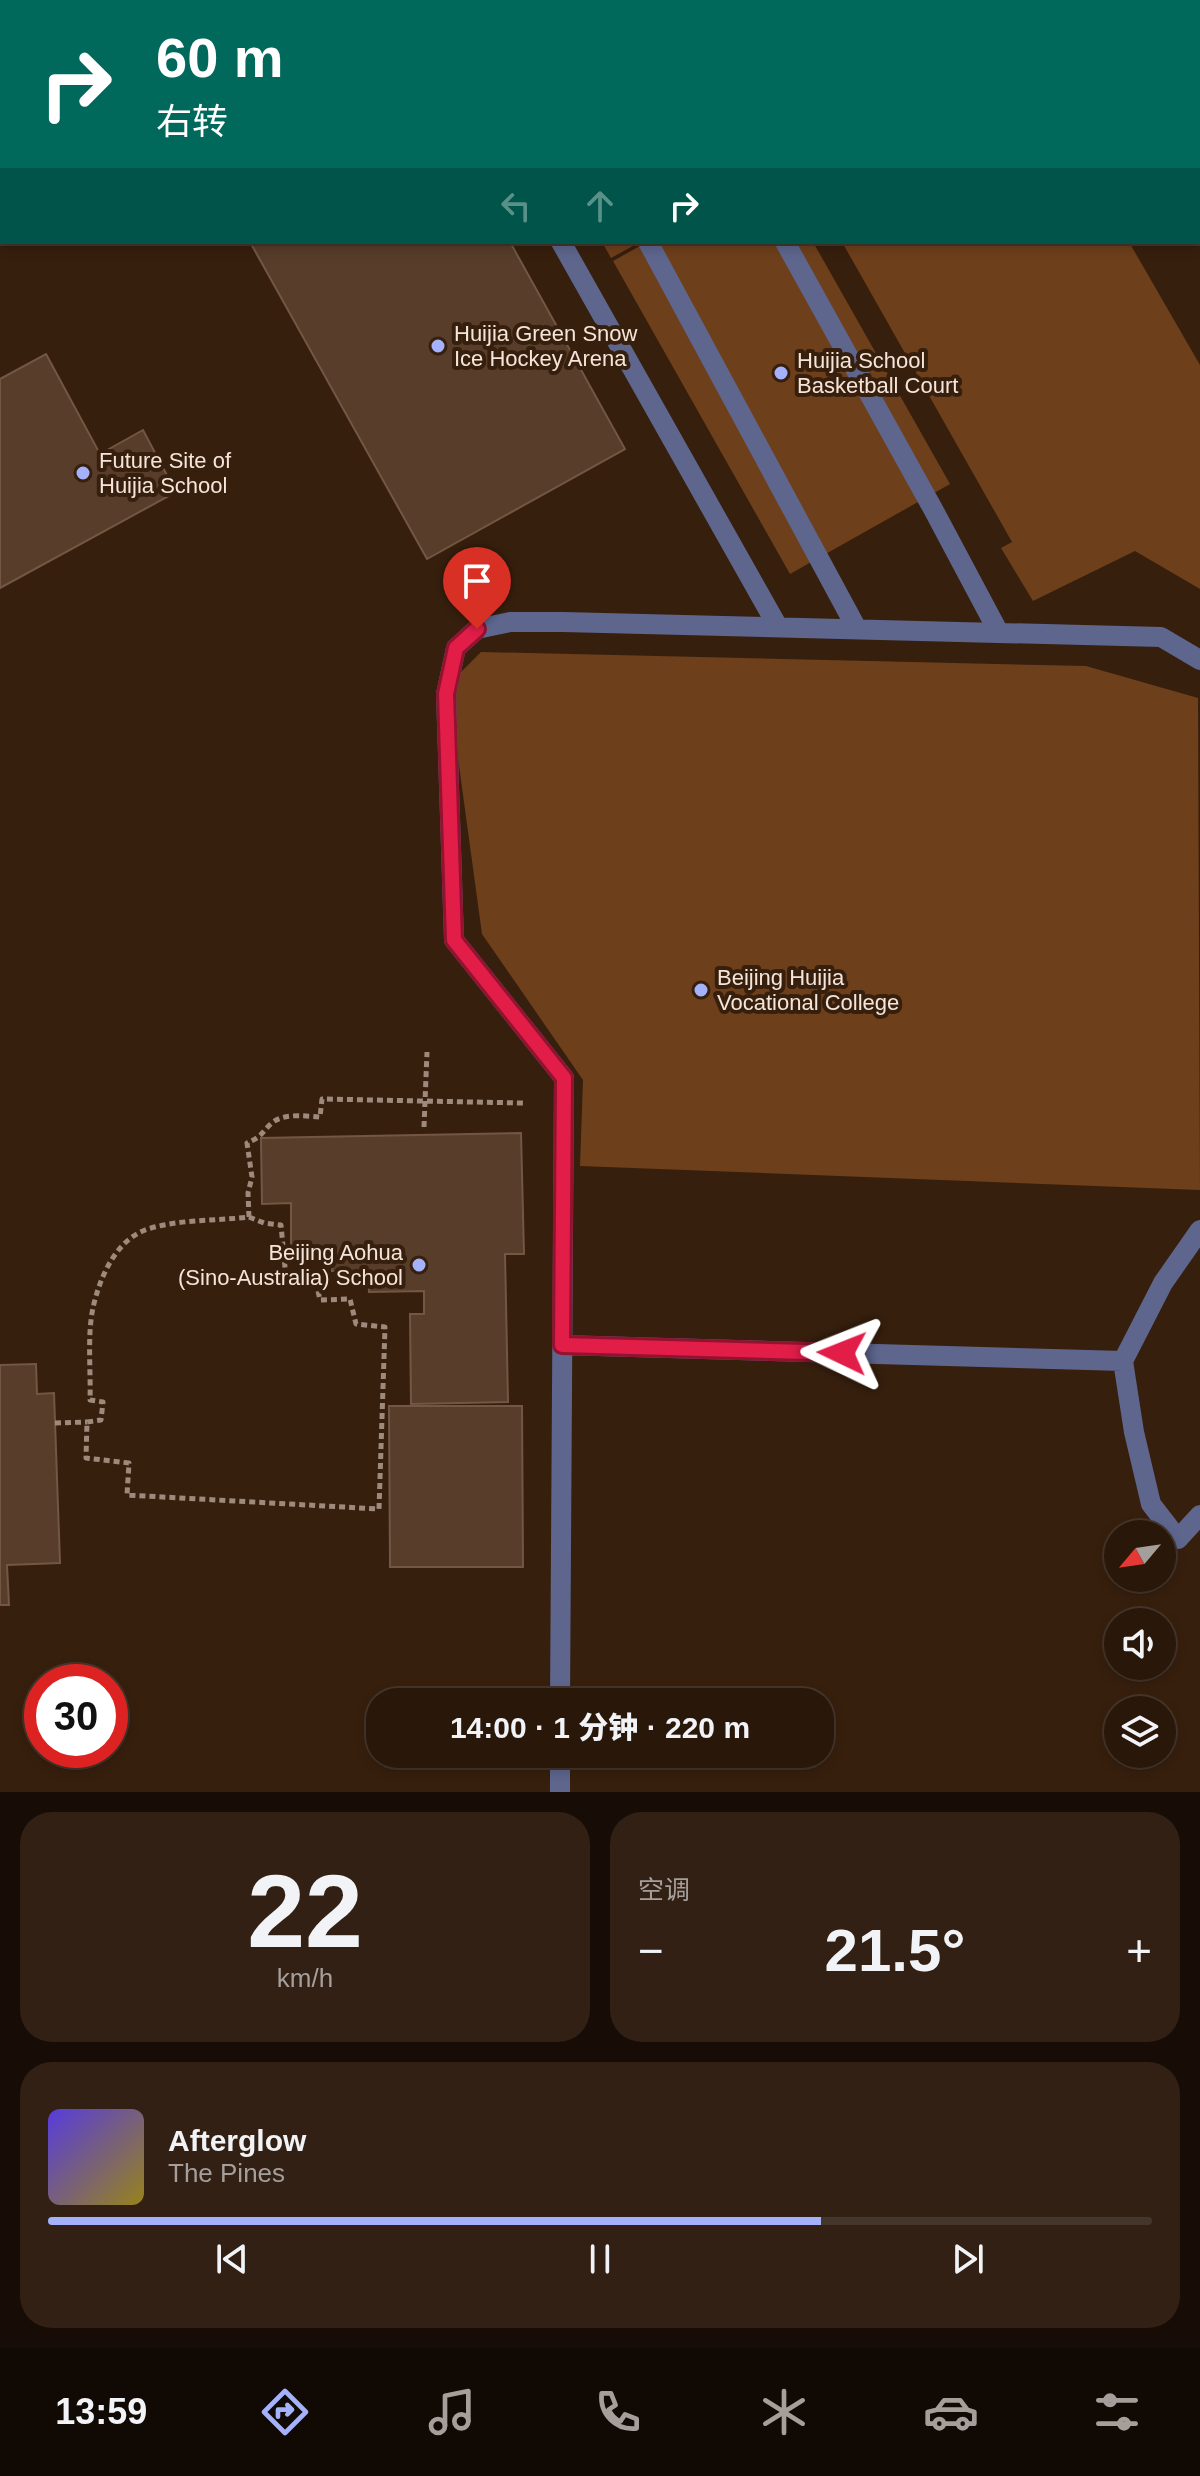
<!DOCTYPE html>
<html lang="zh">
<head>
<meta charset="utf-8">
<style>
	body { margin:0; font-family:Helvetica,"Noto Sans SC",sans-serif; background:#312013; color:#f1f3f6; height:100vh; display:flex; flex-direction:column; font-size:30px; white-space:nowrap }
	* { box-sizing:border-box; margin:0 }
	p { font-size:26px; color:#a59f9c }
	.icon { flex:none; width:44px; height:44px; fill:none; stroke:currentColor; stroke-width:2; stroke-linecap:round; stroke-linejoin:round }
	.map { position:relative; height:1792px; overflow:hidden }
	.panel { display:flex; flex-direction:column; gap:20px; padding:20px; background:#170d06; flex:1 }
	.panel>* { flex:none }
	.banner { position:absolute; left:0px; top:0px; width:1200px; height:244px; box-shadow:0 4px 12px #0003,0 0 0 2px #45362b; background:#00695c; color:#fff; overflow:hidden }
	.needle { width:52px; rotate:241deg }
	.tools { position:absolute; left:1104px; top:1520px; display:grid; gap:16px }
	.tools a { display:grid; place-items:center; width:72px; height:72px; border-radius:50%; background:#29170a; box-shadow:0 4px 12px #0003,0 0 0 2px #45362b; font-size:40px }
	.speed { position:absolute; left:24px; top:1664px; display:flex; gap:16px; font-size:40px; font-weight:700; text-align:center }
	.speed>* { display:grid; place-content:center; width:104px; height:104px; border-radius:50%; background:#29170a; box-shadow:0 4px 12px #0003,0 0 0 2px #45362b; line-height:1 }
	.speed .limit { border:12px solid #d22; background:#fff; color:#111 }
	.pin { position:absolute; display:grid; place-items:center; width:68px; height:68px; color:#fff; margin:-82px -34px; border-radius:50% 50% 50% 0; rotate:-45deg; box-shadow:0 0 8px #0007 }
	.pin .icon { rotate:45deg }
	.me { position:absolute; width:88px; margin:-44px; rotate:272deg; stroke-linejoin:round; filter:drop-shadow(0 0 6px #0008) }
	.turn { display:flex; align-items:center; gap:28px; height:168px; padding:0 24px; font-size:36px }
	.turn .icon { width:104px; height:104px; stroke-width:2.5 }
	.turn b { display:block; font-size:56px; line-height:68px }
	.lanes { display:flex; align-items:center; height:76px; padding:0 24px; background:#0003; justify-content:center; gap:40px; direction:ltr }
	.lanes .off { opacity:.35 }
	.big { font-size:60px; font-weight:800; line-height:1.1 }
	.panel .tile { flex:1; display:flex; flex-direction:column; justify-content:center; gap:12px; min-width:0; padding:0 28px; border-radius:32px; background:#312013 }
	.panel .dial { align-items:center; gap:0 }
	.dial b { font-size:104px; line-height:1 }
	.song { display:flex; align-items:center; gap:24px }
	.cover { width:96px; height:96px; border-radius:12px; background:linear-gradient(135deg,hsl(250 70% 55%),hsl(50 70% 35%)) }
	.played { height:8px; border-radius:4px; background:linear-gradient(90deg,#a4b2fc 70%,#45362b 70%) }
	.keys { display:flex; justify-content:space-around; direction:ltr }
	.heat { display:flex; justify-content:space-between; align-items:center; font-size:44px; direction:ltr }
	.panel .tiles { flex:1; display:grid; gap:20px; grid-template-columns:1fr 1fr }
	.tile:last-child { grid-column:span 2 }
	.trip { position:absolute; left:366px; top:1688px; width:468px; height:80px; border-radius:32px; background:#29170a; box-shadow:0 4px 12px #0003,0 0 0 2px #45362b; font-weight:800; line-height:80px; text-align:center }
	.tab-bar { display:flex; height:128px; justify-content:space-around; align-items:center; background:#100904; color:#a59f9c }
	.tab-bar .icon { width:56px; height:56px }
	.tab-bar .selected { color:#a4b2fc }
	.tab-bar b { font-size:36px; color:#f1f3f6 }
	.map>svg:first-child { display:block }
</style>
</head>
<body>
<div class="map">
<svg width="1200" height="1792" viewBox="0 0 1200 1792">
	<rect width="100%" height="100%" fill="#371f0d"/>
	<!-- green -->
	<path fill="#6e3f1b" d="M468,0h221l1,2h-221z
		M704,0h287l1,2h-287z
		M602,242h38l-29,16z
		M647,242h166l137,242 -160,90 -177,-313z
		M842,242h287l71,123v224l-65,-38 -102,50 -32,-53 11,-6z
		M481,652l605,14 112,32 2,492 -620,-24 3,-86 -101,-146 -34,-249z"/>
	<!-- building -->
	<path fill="#573d2a" stroke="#735744" stroke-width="2" d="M250,242h260l115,207 -198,110z
		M46,354l54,100 43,-24 33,62 -176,96v-209z
		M521,1133l3,121h-19l3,148 -97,2 -1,-90h14v-23l-55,1 -1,-21h-36v-12l-41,1v-57l-29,1 -1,-66z
		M36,1364l1,30 17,-1 6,170 -53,2 2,40h-9v-240z
		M389,1406h133l1,161h-133z"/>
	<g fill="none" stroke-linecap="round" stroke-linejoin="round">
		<!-- path -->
		<path stroke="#9e8a7c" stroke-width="5" stroke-dasharray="6 4" stroke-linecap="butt" d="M424,1127l3,-75
			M249,1217l15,6 17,2 5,53 29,-1 5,23 30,-1 6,25 29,3 -6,182 -252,-14 2,-32 -43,-5 1,-36 14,-2 2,-18 -13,-2c1,-28 -3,-65 3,-92 7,-32 24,-71 58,-80 33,-9 65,-7 98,-11z
			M249,1217l-1,-24 4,-16 -5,-34c17,-7 14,-11 26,-21 12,-9 33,-6 47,-5l2,-18 201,4
			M55,1423l32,-1"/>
		<!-- minor -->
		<path stroke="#5e668e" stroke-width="20" d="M424,0l1,2
			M516,0l2,2
			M650,0l1,2
			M561,242l217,385
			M648,242l209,387
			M785,242l148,267 66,124
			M1200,1230l-37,53 -40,78 11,71 17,72 27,35 22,-24
			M562,1345l561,16
			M560,1702l4,-624 -110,-138 -8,-246 10,-46 21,-19 33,-7h53l598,15 39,23
			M560,1792v-38"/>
	</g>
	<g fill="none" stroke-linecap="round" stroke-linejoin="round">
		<!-- route casing -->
		<g stroke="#92132f" stroke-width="20">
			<path id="route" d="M477,629l-21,19 -10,46 8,246 110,138 -2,267 280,8"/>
		</g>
		<!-- route -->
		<use href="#route" stroke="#e11d48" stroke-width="14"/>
	</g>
	<!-- markers -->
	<g fill="#a4b2fc" stroke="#371f0d" stroke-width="3">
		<circle cx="438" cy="346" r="8"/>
		<circle cx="781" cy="373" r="8"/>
		<circle cx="83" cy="473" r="8"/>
		<circle cx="701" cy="990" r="8"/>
		<circle cx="419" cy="1265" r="8"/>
	</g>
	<g text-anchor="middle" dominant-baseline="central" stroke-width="8" stroke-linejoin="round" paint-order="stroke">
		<!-- poi labels -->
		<g font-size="22" fill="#f5e4d9" stroke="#371f0d" text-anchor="start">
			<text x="454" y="333">Huijia Green Snow<tspan x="454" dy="25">Ice Hockey Arena</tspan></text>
			<text x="797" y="360">Huijia School<tspan x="797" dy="25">Basketball Court</tspan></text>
			<text x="99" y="460">Future Site of<tspan x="99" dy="25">Huijia School</tspan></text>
			<text x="717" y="977">Beijing Huijia<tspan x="717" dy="25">Vocational College</tspan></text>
			<text x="403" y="1252" text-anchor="end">Beijing Aohua<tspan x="403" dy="25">(Sino-Australia) School</tspan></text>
		</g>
	</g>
</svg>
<div class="tools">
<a><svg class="needle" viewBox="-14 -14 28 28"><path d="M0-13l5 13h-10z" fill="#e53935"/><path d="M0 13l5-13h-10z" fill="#a59f9c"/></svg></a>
<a><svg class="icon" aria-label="sound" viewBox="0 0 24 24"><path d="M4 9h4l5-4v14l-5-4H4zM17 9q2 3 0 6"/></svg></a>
<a><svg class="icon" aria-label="layers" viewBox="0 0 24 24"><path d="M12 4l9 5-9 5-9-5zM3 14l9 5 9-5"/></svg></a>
</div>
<div class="speed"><div class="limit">30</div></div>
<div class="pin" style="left:477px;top:629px;background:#d93025"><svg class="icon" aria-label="arrive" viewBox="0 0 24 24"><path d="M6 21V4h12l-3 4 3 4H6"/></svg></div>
<svg class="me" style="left:842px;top:1353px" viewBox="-20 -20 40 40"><path d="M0-17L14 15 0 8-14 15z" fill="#e11d48" stroke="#fff" stroke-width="4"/></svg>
<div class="trip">14:00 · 1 分钟 · 220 m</div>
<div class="banner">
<div class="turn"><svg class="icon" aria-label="right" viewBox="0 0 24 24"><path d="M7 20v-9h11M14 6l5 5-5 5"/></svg><div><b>60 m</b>右转</div></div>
<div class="lanes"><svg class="icon off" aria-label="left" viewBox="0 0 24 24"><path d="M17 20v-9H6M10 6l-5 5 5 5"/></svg><svg class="icon off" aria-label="ahead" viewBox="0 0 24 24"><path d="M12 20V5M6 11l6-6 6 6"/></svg><svg class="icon" aria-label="right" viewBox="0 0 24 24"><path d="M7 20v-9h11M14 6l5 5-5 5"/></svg></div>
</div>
</div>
<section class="panel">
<div class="tiles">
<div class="tile dial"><b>22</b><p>km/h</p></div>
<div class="tile"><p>空调</p>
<div class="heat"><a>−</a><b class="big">21.5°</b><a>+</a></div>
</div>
<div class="tile">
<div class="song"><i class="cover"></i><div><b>Afterglow</b><p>The Pines</p></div></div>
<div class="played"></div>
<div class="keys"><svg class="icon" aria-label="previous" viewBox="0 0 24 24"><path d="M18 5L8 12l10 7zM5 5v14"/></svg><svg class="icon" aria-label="pause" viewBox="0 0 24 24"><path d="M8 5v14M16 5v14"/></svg><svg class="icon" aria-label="next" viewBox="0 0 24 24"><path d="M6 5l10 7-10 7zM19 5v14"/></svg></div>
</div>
</div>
</section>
<nav class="tab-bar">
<b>13:59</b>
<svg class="icon selected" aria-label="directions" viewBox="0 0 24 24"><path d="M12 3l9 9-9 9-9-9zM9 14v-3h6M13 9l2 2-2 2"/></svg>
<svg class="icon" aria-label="music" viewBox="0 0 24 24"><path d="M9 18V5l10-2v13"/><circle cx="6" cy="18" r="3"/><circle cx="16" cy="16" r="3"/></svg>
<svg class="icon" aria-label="phone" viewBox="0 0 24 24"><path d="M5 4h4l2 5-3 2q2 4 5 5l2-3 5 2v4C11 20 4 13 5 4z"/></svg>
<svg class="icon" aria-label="climate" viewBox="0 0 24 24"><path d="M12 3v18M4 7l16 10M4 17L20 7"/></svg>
<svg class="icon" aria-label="car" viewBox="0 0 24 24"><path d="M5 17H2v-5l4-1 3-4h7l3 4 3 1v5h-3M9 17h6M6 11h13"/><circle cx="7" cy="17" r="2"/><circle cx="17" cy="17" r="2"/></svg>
<svg class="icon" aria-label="filters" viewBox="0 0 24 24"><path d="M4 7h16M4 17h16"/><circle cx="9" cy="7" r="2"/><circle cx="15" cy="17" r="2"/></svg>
</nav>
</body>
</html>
